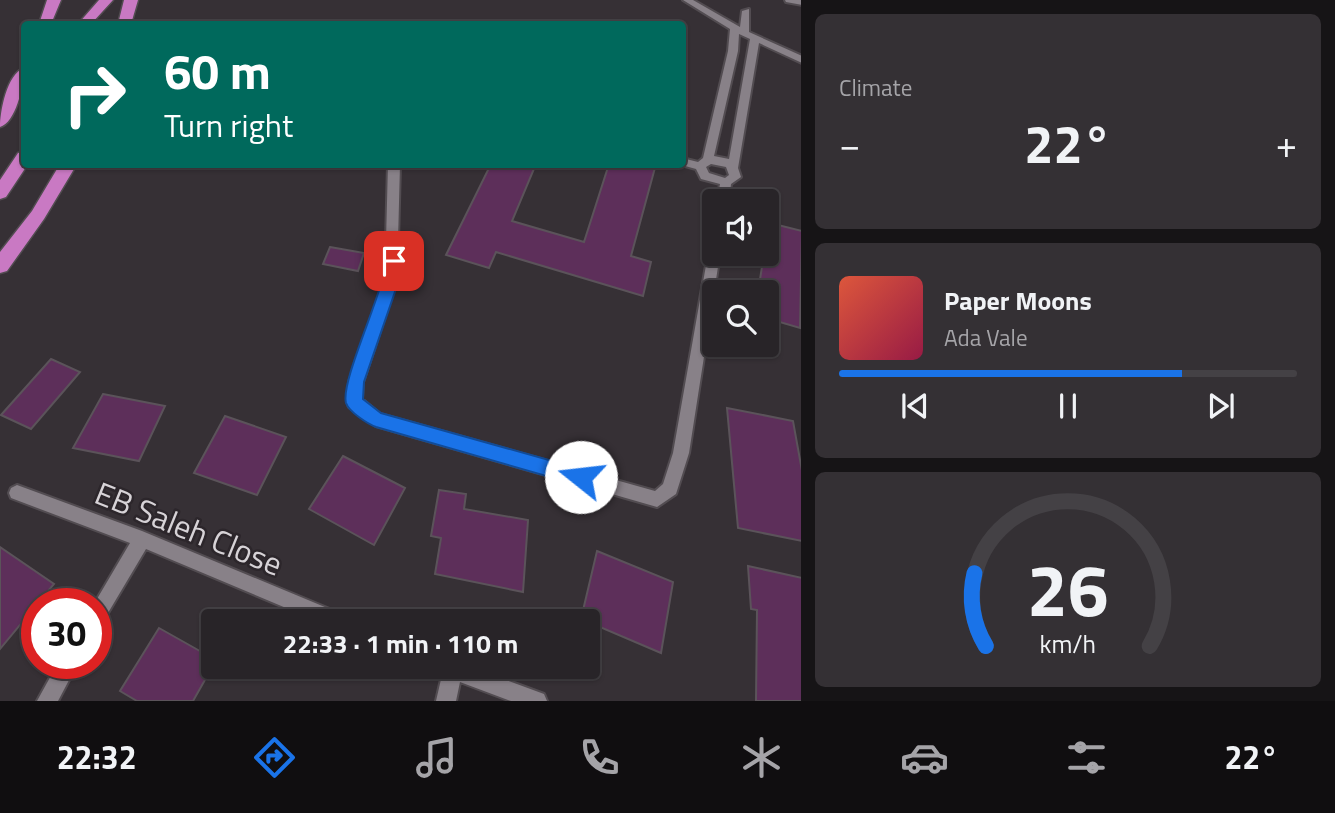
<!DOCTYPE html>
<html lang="en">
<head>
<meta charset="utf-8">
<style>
	body { margin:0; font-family:"Titillium Web",sans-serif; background:#343034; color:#f1f3f6; height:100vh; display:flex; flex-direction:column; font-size:26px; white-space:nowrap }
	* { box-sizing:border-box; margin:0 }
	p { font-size:23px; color:#a5a4a8 }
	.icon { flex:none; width:38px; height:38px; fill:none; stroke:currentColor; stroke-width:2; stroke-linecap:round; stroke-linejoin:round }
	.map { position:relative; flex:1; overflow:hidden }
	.side { display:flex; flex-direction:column; gap:14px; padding:14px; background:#161416; width:534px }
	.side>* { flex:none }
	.top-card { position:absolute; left:21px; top:21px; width:665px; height:147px; border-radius:7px; box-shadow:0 2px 5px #0004,0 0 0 2px #444145; background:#00695c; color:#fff; overflow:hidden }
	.controls { position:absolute; left:702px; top:189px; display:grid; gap:14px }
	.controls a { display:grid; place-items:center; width:77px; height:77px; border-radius:7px; background:#282428; box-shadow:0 2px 5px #0004,0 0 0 2px #444145; font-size:35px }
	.speed { position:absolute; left:21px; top:588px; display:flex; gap:14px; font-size:35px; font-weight:700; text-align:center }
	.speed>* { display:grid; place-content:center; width:91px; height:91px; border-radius:50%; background:#282428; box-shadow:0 2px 5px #0004,0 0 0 2px #444145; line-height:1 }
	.speed .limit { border:10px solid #d22; background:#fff; color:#111 }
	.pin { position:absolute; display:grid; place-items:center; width:60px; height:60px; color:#fff; margin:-30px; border-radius:14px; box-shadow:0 4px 10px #0006 }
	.me { position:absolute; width:77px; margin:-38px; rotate:286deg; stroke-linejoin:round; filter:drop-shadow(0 0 5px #0008) }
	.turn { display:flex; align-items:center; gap:24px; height:147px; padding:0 28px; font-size:32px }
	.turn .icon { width:91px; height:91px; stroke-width:2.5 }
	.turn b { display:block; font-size:49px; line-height:60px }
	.big { font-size:52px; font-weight:700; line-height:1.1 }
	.side .tile { flex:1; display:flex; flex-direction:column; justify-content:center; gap:10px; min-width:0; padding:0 24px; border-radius:10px; background:#343034 }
	.side .dial { align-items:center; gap:0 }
	.dial svg { height:182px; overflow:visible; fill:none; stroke:#444145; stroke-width:7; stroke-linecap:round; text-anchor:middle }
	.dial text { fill:#f1f3f6; stroke:none }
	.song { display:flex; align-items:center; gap:21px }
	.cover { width:84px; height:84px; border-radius:10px; background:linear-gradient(135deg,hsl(10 70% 55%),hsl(340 70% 35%)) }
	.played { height:7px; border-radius:4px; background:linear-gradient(90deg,#1a73e8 75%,#444145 75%) }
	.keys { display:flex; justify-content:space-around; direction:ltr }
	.heat { display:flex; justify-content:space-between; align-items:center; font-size:38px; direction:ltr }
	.trip { position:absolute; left:201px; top:609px; width:399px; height:70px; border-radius:7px; background:#282428; box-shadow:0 2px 5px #0004,0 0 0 2px #444145; font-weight:700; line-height:70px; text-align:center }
	.tabs { display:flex; height:112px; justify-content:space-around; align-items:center; background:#100e10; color:#a5a4a8 }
	.tabs .icon { width:49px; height:49px }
	.tabs .on { color:#1a73e8 }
	.tabs b { font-size:32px; color:#f1f3f6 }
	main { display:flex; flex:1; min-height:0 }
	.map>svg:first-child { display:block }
</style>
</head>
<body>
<main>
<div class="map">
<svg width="802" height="701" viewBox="0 0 802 701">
	<rect width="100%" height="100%" fill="#363035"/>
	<!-- building -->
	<path fill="#5d2f5a" stroke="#5b535a" stroke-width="2" d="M491,164h45l-24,57 72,21 25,-78h47l-25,92 20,6 -8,34 -147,-44 -7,16 -43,-13z
		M766,222l36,9 -2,97 -34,-10v-26h-8l6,-38h2z
		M330,247l34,6 -6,18 -35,-7z
		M51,359l29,13 -49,57 -30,-14z
		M103,394l62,12 -26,55 -66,-13z
		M727,408l66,13 9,50v70l-64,-13z
		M225,416l61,21 -29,58 -63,-22z
		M343,456l62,32 -31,57 -65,-36z
		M439,490l27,4 -2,15 64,11 -5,72 -88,-18 6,-36 -10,-2z
		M0,547l54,37 -54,65z
		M597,551l76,31 -12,71 -80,-34z
		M748,566l54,12v123h-46l1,-91 -6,-1z
		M159,628l55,31v5l-21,37h-56l-17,-10z"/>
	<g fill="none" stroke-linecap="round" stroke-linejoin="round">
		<!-- street casing -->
		<g stroke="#524c51" stroke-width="4">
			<path id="street" d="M683,0h10l47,27 2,-16 7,-2v23l53,24v7l-43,-20 -21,125 3,9 -10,7 -2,17h-12l3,-17 -19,-5 -5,-10 -18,-5h4v-6l16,4 5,-4 25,-107 2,-22zM739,34l11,5 -21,120 -15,-3 24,-105zM711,164l15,3 3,8 -4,3 -16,-5 -3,-6z
				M785,0h17v5l-16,-3z
				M388,164h12l-3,116 -34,102 -1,17 18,15 275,77 8,-7 10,-31 35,-199 6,-5v5h6l-31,199 -13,41 -19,13 -281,-81 -27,-19 -2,-5 2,-20 36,-102z
				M17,485l125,46 202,84 3,6h-30l-171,-72 -44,74 -6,3v-22h-2l36,-61 -119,-45 -2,-5 2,-5z
				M58,663h20l-20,38h-21z
				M437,667h34l73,27 3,7h-36l-51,-19 -4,19h-20l6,-26 -3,-1z"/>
		</g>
		<!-- highway casing -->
		<g stroke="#524c51" stroke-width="3">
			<path id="highway" d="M47,0h14l-10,24h-12z
				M99,0h14l-22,24h-13z
				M124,0h14l-7,24h-13z
				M24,68c1,14 -8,55 -24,59 0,-16 7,-53 24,-59z
				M24,152v12h4l-22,33 -6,2v-19l18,-27z
				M60,164h17l-33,55 -37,52 -7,2v-21l32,-41z"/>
		</g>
		<!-- street -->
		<use href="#street" fill="#888188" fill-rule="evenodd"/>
		<!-- highway -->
		<use href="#highway" fill="#c979c3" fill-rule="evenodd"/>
	</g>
	<!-- route -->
	<path fill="#1a73e8" stroke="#114b97" stroke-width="2" d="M394,255l7,6 -2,19 -35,102 -1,17 18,14 200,56 6,2 3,6 -3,6 -6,3 -205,-59c-8,-3 -27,-15 -30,-24 -6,-21 37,-110 41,-142z"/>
	<g text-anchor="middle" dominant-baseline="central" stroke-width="5" stroke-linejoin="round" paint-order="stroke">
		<!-- near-street labels -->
		<g font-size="32" fill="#d7d3d7" stroke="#2c262b">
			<text transform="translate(189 528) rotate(22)">EB Saleh Close</text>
		</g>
	</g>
</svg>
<div class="controls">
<a><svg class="icon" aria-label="sound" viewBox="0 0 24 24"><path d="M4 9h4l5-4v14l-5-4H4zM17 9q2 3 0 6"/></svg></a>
<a><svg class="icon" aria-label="search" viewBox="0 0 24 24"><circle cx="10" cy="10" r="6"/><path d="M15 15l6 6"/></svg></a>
</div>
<div class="speed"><div class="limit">30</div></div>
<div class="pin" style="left:394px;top:261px;background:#d93025"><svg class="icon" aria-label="arrive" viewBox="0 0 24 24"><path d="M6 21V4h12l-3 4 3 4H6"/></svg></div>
<svg class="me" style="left:581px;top:477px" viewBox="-20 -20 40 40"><circle r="19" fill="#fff"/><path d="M0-13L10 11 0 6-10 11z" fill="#1a73e8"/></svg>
<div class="trip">22:33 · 1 min · 110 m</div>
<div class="top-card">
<div class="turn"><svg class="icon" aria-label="right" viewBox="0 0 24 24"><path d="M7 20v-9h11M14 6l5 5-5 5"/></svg><div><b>60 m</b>Turn right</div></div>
</div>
</div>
<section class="side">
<div class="tile"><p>Climate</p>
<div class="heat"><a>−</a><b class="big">22°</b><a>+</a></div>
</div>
<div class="tile">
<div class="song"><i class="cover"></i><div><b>Paper Moons</b><p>Ada Vale</p></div></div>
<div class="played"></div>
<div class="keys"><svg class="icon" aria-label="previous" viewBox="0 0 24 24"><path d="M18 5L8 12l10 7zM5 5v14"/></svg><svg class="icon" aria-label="pause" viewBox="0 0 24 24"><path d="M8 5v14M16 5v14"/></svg><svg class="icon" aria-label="next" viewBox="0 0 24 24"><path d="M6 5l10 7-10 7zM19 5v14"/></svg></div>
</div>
<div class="tile dial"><svg viewBox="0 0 100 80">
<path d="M14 69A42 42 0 1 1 86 69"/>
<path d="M14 69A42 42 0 0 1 9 37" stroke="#1a73e8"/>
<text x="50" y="56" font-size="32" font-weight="700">26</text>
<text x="50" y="72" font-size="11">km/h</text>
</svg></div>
</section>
</main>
<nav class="tabs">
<b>22:32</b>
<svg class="icon on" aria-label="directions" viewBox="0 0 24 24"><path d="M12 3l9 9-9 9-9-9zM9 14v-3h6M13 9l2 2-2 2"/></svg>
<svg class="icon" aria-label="music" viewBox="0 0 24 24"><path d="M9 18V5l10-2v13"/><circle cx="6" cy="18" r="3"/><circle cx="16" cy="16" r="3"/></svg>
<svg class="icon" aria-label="phone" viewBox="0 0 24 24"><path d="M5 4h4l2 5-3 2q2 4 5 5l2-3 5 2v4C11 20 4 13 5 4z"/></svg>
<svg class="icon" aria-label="climate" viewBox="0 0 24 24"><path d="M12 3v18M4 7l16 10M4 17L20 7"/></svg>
<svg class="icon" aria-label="car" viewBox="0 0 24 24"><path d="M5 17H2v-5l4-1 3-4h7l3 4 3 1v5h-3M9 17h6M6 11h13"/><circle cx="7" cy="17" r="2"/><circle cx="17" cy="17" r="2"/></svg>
<svg class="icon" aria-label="filters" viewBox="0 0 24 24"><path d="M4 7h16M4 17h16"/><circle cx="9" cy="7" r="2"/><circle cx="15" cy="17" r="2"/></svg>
<b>22°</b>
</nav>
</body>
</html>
